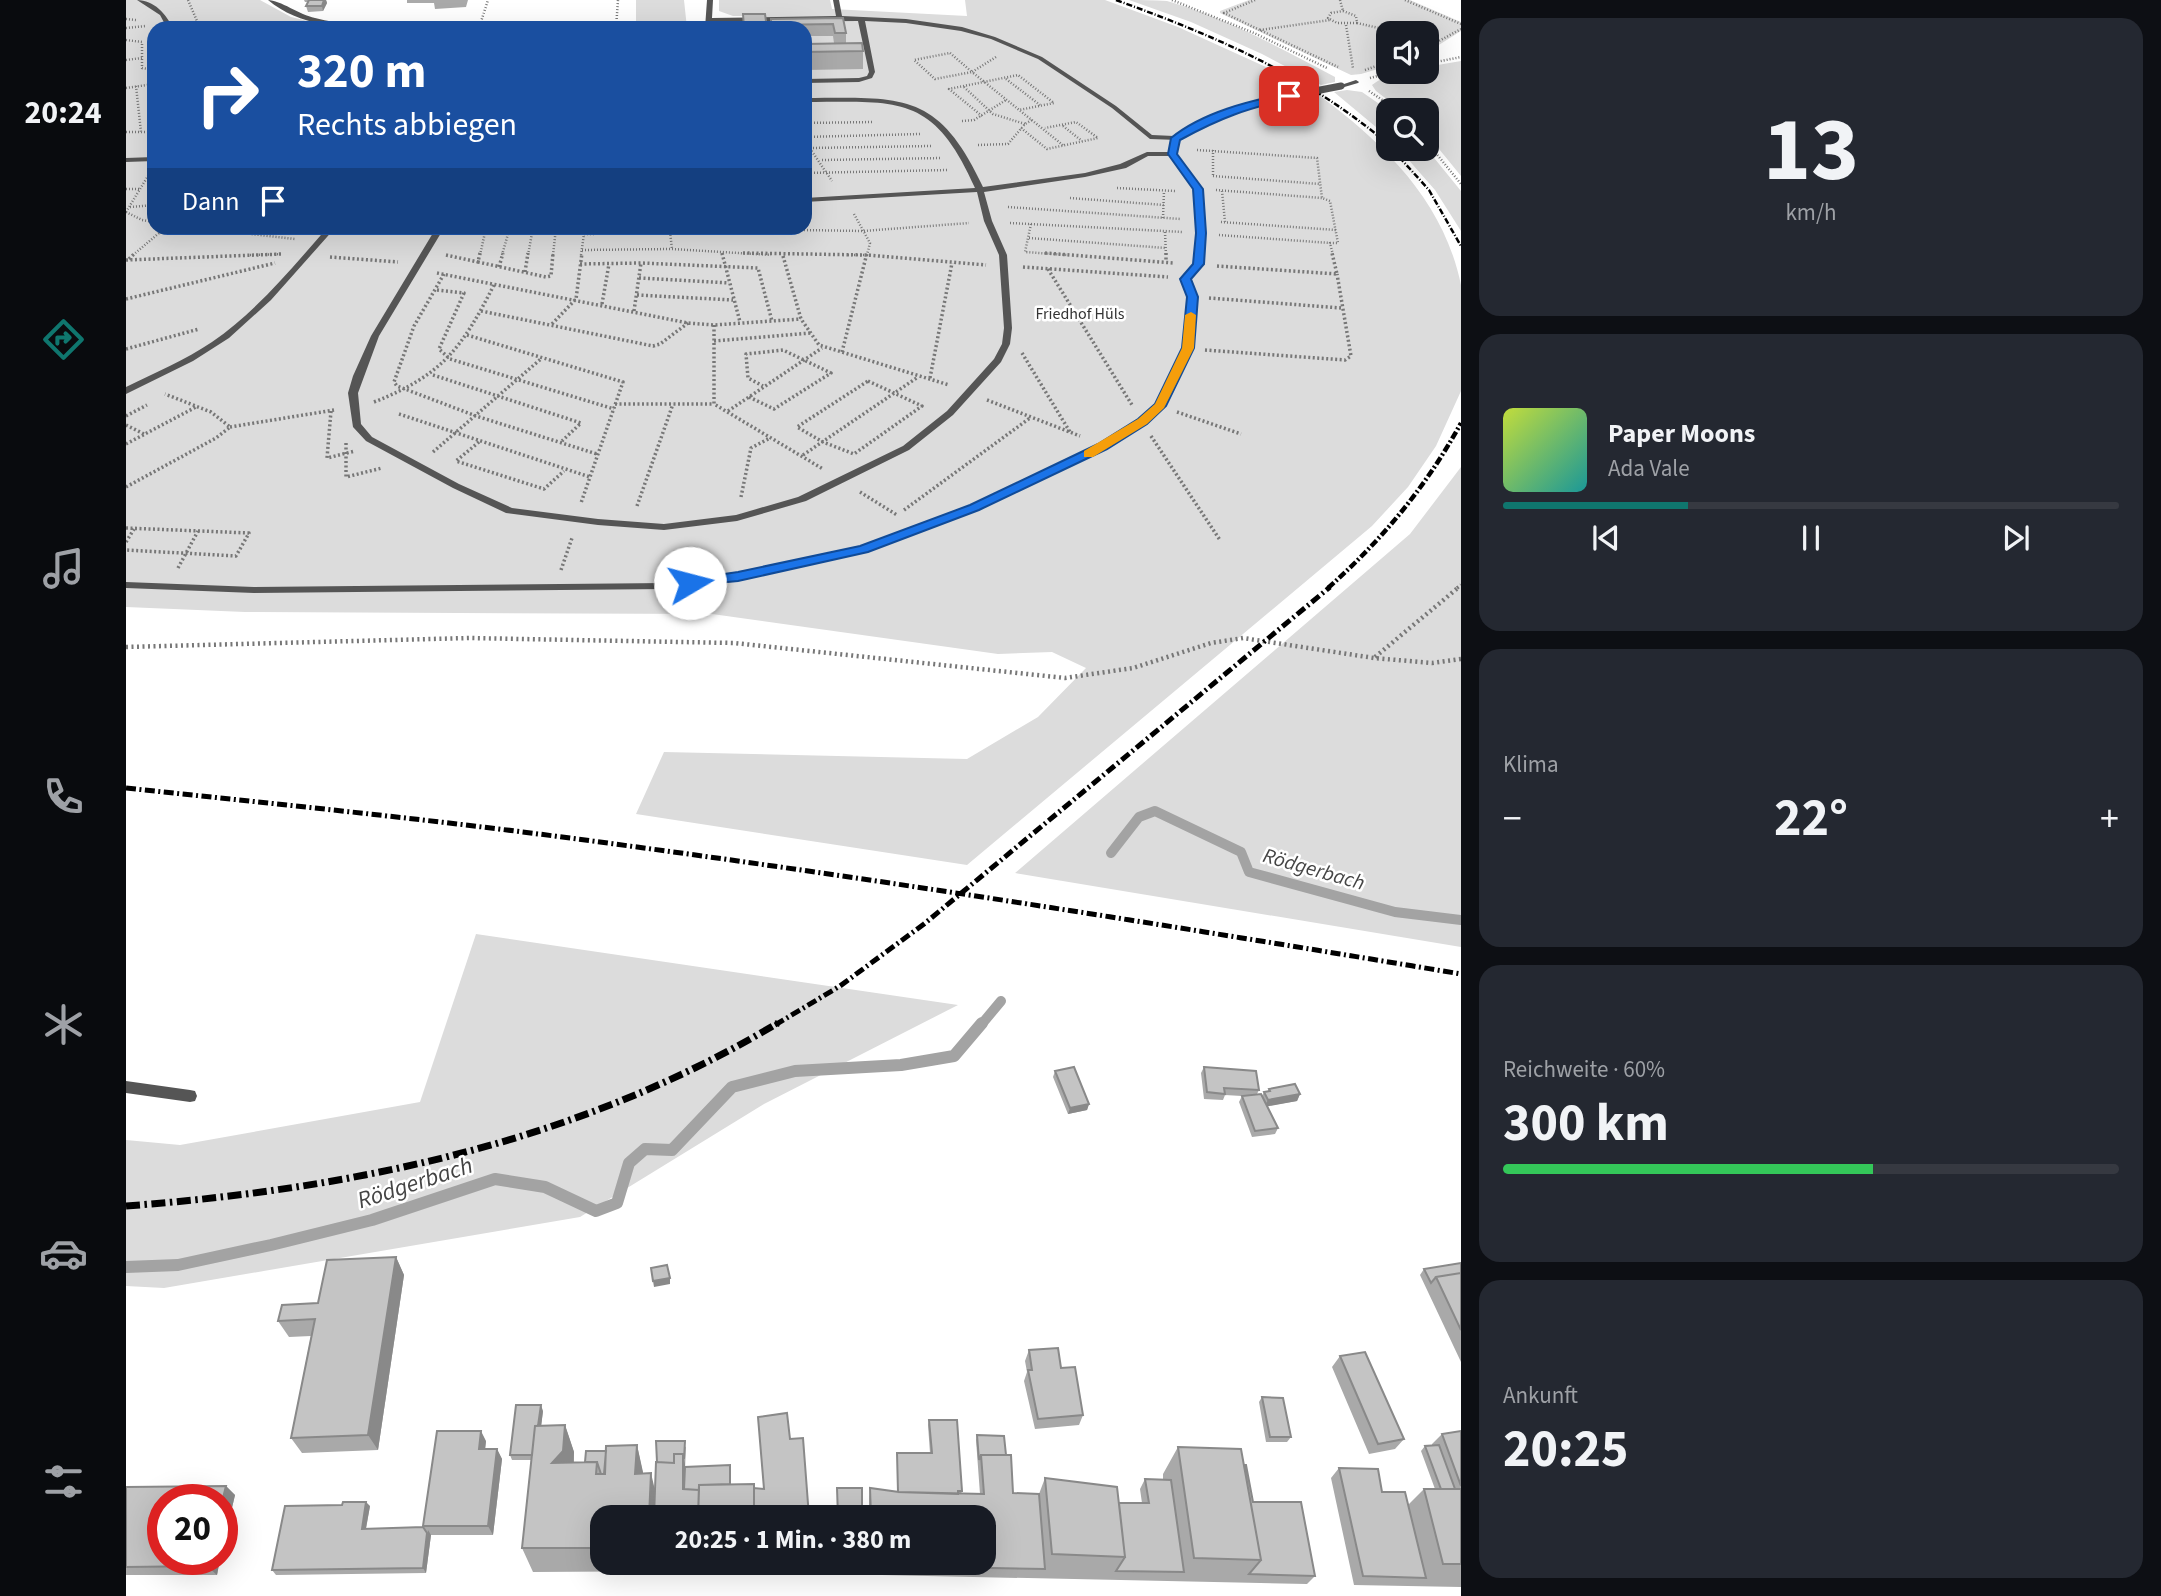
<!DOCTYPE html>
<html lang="de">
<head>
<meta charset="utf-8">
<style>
	body { margin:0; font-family:"Source Sans 3",sans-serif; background:#242831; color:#f1f3f6; height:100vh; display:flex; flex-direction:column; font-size:26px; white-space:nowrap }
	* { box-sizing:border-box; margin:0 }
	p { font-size:23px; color:#9ea1a6 }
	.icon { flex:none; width:38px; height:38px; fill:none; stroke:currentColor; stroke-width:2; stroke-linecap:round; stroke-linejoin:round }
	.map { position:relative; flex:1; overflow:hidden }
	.panel { display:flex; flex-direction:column; gap:18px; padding:18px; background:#0d0f14; width:700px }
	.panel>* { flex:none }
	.top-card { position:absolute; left:21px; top:21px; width:665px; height:214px; border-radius:21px; box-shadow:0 7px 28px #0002; background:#1a4fa0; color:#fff; overflow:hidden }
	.tools { position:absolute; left:1250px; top:21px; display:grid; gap:14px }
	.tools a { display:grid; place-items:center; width:63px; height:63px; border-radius:14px; background:#171b24; box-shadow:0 7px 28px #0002; font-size:35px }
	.speed { position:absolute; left:21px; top:1484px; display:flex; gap:14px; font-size:35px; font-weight:700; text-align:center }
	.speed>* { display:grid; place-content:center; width:91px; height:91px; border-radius:50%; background:#171b24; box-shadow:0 7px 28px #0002; line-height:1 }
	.speed .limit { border:10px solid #d22; background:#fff; color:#111 }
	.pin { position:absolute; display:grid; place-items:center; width:60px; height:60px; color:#fff; margin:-30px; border-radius:14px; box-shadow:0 4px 10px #0006 }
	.me { position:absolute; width:77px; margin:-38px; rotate:82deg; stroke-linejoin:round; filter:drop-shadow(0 0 5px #0008) }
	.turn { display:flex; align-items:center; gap:24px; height:147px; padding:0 35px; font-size:32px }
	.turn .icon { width:91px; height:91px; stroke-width:2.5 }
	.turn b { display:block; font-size:49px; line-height:60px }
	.then { display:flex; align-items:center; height:66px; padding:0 35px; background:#0003; gap:14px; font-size:26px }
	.big { font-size:52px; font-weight:700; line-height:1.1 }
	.panel .widget { flex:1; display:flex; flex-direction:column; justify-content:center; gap:10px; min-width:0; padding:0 24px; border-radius:21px; background:#242831 }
	.panel .dial { align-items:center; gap:0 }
	.dial b { font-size:91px; line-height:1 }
	.song { display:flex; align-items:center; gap:21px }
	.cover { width:84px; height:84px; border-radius:10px; background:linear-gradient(135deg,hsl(70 70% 55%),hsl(180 70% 35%)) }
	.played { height:7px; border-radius:4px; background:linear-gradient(90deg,#0f766e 30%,#363941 30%) }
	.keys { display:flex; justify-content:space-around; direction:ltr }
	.heat { display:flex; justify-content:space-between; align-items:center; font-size:38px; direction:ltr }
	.charge { height:10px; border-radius:5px; background:linear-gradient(90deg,#34c759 60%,#363941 0) }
	.trip { position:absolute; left:464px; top:1505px; width:406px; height:70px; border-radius:21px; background:#171b24; box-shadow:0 7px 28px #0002; font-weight:700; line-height:70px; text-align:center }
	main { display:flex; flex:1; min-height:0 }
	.dock { display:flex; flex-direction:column; width:126px; justify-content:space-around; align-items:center; background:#090b0e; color:#9ea1a6 }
	.dock .icon { width:49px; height:49px }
	.dock .current { color:#0f766e }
	.dock b { font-size:32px; color:#f1f3f6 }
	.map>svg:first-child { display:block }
</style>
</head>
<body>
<main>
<nav class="dock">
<b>20:24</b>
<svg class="icon current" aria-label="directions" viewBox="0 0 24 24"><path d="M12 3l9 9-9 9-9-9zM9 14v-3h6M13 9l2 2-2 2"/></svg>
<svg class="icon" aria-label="music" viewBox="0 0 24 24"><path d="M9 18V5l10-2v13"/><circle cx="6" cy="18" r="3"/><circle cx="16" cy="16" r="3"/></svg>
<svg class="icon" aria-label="phone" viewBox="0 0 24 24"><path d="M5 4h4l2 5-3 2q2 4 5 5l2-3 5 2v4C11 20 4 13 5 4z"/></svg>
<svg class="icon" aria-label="climate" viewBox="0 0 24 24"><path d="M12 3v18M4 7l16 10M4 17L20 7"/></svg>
<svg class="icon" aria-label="car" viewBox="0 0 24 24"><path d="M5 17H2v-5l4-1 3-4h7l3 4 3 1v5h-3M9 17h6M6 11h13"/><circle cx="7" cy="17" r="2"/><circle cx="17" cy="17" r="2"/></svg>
<svg class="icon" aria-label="filters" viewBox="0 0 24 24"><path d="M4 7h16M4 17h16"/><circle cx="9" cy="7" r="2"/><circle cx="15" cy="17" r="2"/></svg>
</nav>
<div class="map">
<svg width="1335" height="1596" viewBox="0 0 1335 1596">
	<rect width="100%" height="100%" fill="#fff"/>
	<!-- green -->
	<path fill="#dcdcdc" d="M0,0h134l31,17 46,11h-183v200h651v-200h-61v-12h-11l-14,-5v-11h111l2,9 135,7 -2,-16h140l73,27 119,54 9,6 -23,6 10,7 27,-4c65,48 124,106 141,189v106l-25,55 -28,41 -36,39 -405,339 -331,-51 28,-62 303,7 71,-42 48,-49 -34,-16 -54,2 -286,-40 -467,-2 -119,-5z
		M510,0h48l3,28h-51z
		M1003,0c12,0 26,0 38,1 58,16 115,48 168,76v5l-14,3 -59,-31 -71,-32z
		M1123,0h161l51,22v9l-35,22v-20h-38v33l-27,8 -10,1 -131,-62v-2z
		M1335,61v115l-35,-43v-23h-25l-25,-19 -4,-6c15,-12 36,-13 54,-13v-5z
		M1221,90l15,2 26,18v27l-54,-45z
		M1300,148l35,43v40l-26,-41 -36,-41z
		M1335,467v480l-446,-74 395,-339z
		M350,934l482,71 -194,99 -184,113 -416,71 -38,-2v-146l54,5 240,-43z"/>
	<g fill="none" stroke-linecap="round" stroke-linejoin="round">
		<!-- stream-far1 -->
		<path stroke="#a3a3a3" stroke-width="10" d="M985,853l28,-36 16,-6 86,41 8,20 146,40 66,8
			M855,1025l20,-24"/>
		<!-- stream -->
		<path stroke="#a3a3a3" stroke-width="12" d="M0,1267l52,-2 93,-20 101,-25 123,-41 50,8 51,24 21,-8 12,-40 16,-14 27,1 60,-63 63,-16 106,-6 53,-9 28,-33"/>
		<!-- path-far2 -->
		<path stroke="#777" stroke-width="2.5" stroke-dasharray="1 2" stroke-linecap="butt" d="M62,0l12,28
			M1046,0l82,33 73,35
			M1129,0l-31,13 114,54
			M1214,0l3,11
			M1279,0l56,24
			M1217,11l13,5 1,7h-20l-9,-5 3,-5z
			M0,19l10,1
			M1231,23l43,10
			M1220,25l7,43
			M0,28l20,-2
			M74,28l26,-4 2,4
			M353,28l9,-28
			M490,28l2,-28
			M1134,30l70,-10
			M0,40l16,2v26l12,2
			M1300,48l35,-19
			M824,53l22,19 -37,7 -21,-19z
			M870,57l-24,15 92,74
			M0,60l16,-2
			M1300,64l35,-7
			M1239,70l23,-8
			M1244,78l23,-6
			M880,79l34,26
			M10,86l5,46
			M838,87l29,27 32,10
			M0,88l28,-4
			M1243,91l28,19
			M856,116l-33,-27 69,-14 36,28 -35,7
			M836,121l12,-1 32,-20
			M679,123l69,-1
			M937,126l19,15
			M895,128l26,21 51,-11 -22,-16 -31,6
			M0,132h28
			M679,137l115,-3
			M679,141l27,40
			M1300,141l35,43
			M852,145l30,-1 17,-20 7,-4
			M684,148l121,-2
			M1071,150l120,8 5,40 8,3 8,42h-8l3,12
			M1087,150v25
			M696,160l120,-2
			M679,173l143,-3
			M1087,176l107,8
			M991,188l58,3
			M0,189h15
			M1090,190l106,8
			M1096,191l3,31
			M944,198l94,7
			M4,207l24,-2
			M882,207l173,12
			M0,212l22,-36
			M0,212l16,8 12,2
			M728,214l16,29 -3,12
			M1037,218l1,-27
			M1095,222l115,8
			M884,223l173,9
			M905,224l-6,28 43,3
			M72,228l97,11
			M546,228l191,3 106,-8
			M544,232l2,17
			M1039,232l1,23
			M458,234l86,-1
			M1093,235l111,8
			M903,238l137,10
			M456,250l90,-1 99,6
			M7,255l32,-27
			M124,255l32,-1
			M354,255l6,-27
			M376,255l6,-21
			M402,255l5,-27
			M427,255l3,-27
			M455,255l3,-21 -2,-6
			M722,255h22"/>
		<!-- path-far1 -->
		<path stroke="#777" stroke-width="3.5" stroke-dasharray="2 2.5" stroke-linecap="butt" d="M354,253l-2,9 68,15 5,-1 2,-23
			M596,253l18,69
			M617,253l124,2 119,10
			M919,253l128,10
			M1040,253v9
			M320,255l32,7
			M657,256l18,63 18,26 130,40
			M204,257l68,5
			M3,259l6,-6
			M0,260l156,-6
			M454,264l61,-1 117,5 14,53
			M1091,266l120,8 -5,-21
			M373,267l4,-14
			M897,267l145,10
			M922,269l84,136
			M399,272l3,-19
			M311,273l251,50 26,2 87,-6
			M318,274l-30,52 -20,56 3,4 79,30 121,38
			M513,278l90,5
			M311,290l27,3 -25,56 11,10 164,50
			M511,295l96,5
			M1083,298l132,10
			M0,299l149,-36
			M476,304l7,-40
			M355,311l172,35 7,-2 28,-21
			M508,311l7,-48
			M426,324l24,-25 6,-46
			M588,325v79l109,65
			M341,335l156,47 -42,121
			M588,341l97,-8
			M0,349l73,-20
			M1079,350l140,10 6,-4 -14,-82
			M716,352l25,-99
			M896,353l48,79
			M307,375l148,48 -19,18
			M804,378l22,-115
			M742,381l54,25 -68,48 -31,-12 -26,-15z
			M623,397l25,12 57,-36 -48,-23 -37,4 2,24 15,8
			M861,400l93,36
			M248,402c69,-27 88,-54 121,-119
			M489,404h99
			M205,411l-4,47 28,-7
			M602,411l94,-63
			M1051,412l64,22
			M273,414l191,63
			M0,416l21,-11
			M0,425l18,9
			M104,427l104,-17
			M1025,436l69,104
			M353,442l-23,19 88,28 20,-18
			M220,443v34l36,-9
			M0,444l70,-37
			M307,452l109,-94
			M677,455l115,-78
			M0,487l90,-49 14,-11 -19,-15 -46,-18
			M734,492l37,23
			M615,497l10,-49 19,-10
			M511,506l36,-102
			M778,510l126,-92
			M0,528l123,5 -13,23 -110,-6
			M0,542l8,-13
			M52,568l20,-37
			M435,570l11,-32
			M1331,588l4,-3"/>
		<!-- path -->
		<path stroke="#777" stroke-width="4.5" stroke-dasharray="2 3.5" stroke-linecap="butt" d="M0,647l343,-9 265,5 331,35 68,-10 78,-25 32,-5 131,20 58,5 29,-4
			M1249,657l84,-70"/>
		<!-- lane -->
		<path fill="#555" fill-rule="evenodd" d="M11,0c17,0 29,14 36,28h-6l-7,-13z
			M142,0c12,0 32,15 47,18 25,7 53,7 79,8l3,2c-44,0 -93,2 -129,-28z
			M581,0h6l-1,18 124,-2 -3,-16h6l3,16 64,3 56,8 33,10 47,20 74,49 36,29 22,1 45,-24 29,-9 41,-9 3,2 -40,10 -27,10 -47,24 -28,-1 -38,-31 -74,-49 -47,-20 -30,-8 -55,-8 -41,-2 10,51 -3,6 -13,4 -54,1v-4l54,-1 8,-2 2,-4 -11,-51 -146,1 -1,6h-6z
			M1230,80l3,2 -1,1 -17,5 -3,-2z
			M679,98c96,0 133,-8 178,89l102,-14 35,-9 27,-12h23l2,-8h6l-1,10 25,35 3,44 -3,31 -13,15 7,18 -4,51 -27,58 -20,18 -39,25 -60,29 -68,31 -111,42 -129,29 -72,9 -412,4 -128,-5v-6l128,5 412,-4 72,-9 122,-28 110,-41 70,-31 60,-29 39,-25 17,-15 28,-57 4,-51 -7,-18 13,-15 3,-31 -3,-44 -23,-33h-23l-22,12 -41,9 -101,15 8,29 15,34 5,73 -2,16 -9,18 -48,53 -44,35 -103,51 -69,20 -73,9 -66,-5 -92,-12 -53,-25 -87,-47 -13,-14 -5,-34 5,-17 18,-40 65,-108h8l-65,108 -21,57 3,31 11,13 87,47 53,24 86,11 66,5 72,-9 62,-18 105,-51 44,-35 47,-52 8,-15 2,-16 -5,-73 -15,-34 -7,-29 -172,10v-4l170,-10c-42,-95 -77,-86 -170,-86z
			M28,157v4l-28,1v-4z
			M201,228h8l-64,72 -42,38 -36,23 -67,33v-7c29,-14 59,-27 86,-45 45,-31 80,-74 115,-114z
			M0,1081l64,9 5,1 2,5 -2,5 -5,1 -64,-9z"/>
		<!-- rail-far3 -->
		<path stroke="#000" stroke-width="2.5" stroke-dasharray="6 2 1 2" stroke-linecap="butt" d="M990,0c99,36 191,75 272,144
			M1266,149l37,41 32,56"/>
		<!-- rail-far2 -->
		<path stroke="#000" stroke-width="4.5" stroke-dasharray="8 2.5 2 2.5" stroke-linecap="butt" d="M1202,588c54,-48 98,-101 133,-165"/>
		<!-- rail-far1 -->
		<path stroke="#000" stroke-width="5" stroke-dasharray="10 3.5 2 3.5" stroke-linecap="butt" d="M0,788c150,16 301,31 451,51 296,39 590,86 884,135
			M649,1025l65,-39 84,-62 406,-337"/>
		<!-- rail -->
		<path stroke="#000" stroke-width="7" stroke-dasharray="14 4.5 2.5 4.5" stroke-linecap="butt" d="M0,1206c228,-17 453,-64 652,-183"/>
		<!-- lane-bridge -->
		<path stroke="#555" stroke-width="7" d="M1163,96l52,-10"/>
	</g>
	<!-- wall -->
	<path fill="#a9a9a9" d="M178,0h22l1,3 -4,8 -15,1 -2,-6 2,-4h-3z
		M281,0h61l-2,7 -31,2 -1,-6h-27z
		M717,18l3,15v10l17,8v18l-58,1v-26l29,-1 -1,-7h-28v-8h-34v-9z
		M1078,1067l55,23 -2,4 5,2 2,-4 4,-1 1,-2 31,5 -3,7 -30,5 11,22 -3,6 -23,3 -13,-35 3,-6 -17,-1 -2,5 -19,-1 -3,-26z
		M929,1071l34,33 -2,6 -19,4 -15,-37z
		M270,1257l8,18 -26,175 -76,3 -11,-15 20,-102 -22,1 -11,-16 40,-18z
		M1335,1264v98l-41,-87 4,-6z
		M903,1350l32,18 22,47 -4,10 -44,4 -11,-48 3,-9 -2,-11z
		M1214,1356l64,83 -9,10 -26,5 -37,-87z
		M1136,1397l29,40 -4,5h-21l-7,-40z
		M417,1411l-2,15 24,-1 9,27v10h11l21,-11 31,-6 6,29 12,15 31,-43 -1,24 45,14 33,5 27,-50 19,78h-207v46h207v10l-109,-2 -167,1 -11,-24 9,-88h-19l-2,-5z
		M803,1420l33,71 -1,3h19l-4,-54 1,-5 29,20 7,38 26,1 6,-16 74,25h23l-2,-14 5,-10 18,1v-6l15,-27 66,18 9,37 62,74 -8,8 -425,-9v-12h102v-46h-115v-19l1,-10 27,4v-39h33l-2,-28z
		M1335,1431v156l-107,-2 -23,-107 8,-10 69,37 16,-16h11l-14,-38 4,-5h7v-2l10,-10z
		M360,1441l-1,8h12l5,10 -9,76h-62l-5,38 -150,2 -4,-5 98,-64 -4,23 57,-2z
		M100,1486l9,9 -13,55v-50l-2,59 -3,16h-91v-88z"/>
	<!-- shaded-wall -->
	<path fill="#898989" d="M198,0h2l1,3 -4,8 -1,-5z
		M1174,1094l-3,7 -33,6 4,-7z
		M963,1104l-2,6 -19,4 2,-6z
		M270,1257l8,18 -26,175 -10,-15z
		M544,1278v6l-16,3 -1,-6z
		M415,1405l2,6 -6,49 -2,-5z
		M439,1425l9,27 -1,25 -21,-14z
		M355,1431l5,10 -2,18 -5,-10z
		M511,1445l6,27 -2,27 -6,-25z
		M371,1449l5,10 -9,76 -5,-9z
		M557,1454l2,10v30l-2,-5z
		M525,1473l6,26 -1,18h-7z
		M100,1486l9,9 -13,55v-48z
		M240,1502l4,4 -5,27 -3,-4z
		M302,1530l3,5 -5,38 -3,-5z
		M83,1559h11l-3,16 -10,-9z"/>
	<!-- building -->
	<path fill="#c4c4c4" stroke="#898989" stroke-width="2" d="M183,0h15l-2,6h-16z
		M617,14h22l2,14h-23z
		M717,18l3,15h-11l-2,-9 -62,1v-6z
		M503,23l-1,5h-158v-2z
		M504,23l38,5h-39z
		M736,43l1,8 -58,1v-8z
		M948,1067l15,37 -19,4 -15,-37z
		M1078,1067l52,4 3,19 -35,-2 1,6 -18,-2z
		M1169,1084l5,10 -32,6 -4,-8 6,-1 -1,-2z
		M1135,1094l17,34 -23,3 -13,-35z
		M270,1257l-28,178 -77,3 24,-119 -37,2 4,-16 36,-2 9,-43z
		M1335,1263v10l-25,4 -5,6 -7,-14z
		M541,1265l3,13 -17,3 -2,-13z
		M1335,1273v57l-25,-53z
		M932,1348l3,20 14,-1 8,48 -45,4 -10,-49h4l-3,-20z
		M1239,1352l39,87 -26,5 -38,-88z
		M1136,1397l21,1 8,39h-21z
		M390,1405h25l-3,21h-3l-3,29h-22z
		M661,1413l3,26 13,-1 6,79h-55v-29l10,1 -6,-72z
		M803,1420h28l5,71h-4v3l-60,-2 -1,-39h35z
		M439,1425l-2,26 -11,12 45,-1 -1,12h9l1,-28 31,-1 -2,29 16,-1 -2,44h-47v31h-80l13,-122z
		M311,1431h44l-2,18h18l-9,77h-65z
		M1335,1431v55l-19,-52z
		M851,1435l27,1 2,19h-25l-2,5z
		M530,1441h29l-1,18 -1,-5h-9v9l-17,-1z
		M1313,1445l16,44h-14l-16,-43z
		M1052,1447l63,2 20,111 -67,-2z
		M460,1451h20l-2,23h-3l-4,-12h-12z
		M548,1454h9v35l16,1 -1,27h-44l2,-55 18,1z
		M855,1455h30l2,38 26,1 6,75 -161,-3v-3h100v-46h-113l-1,-29 29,4 85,2z
		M604,1465v19l-31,1v5l-15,-1 1,-22z
		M1118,1465h2l7,37h48l14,74 -66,-2 12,-14z
		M1213,1468l39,1 4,23h23l21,86 -63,-2z
		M919,1478l72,9 8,70 -73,-3z
		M1019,1479l26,1 13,92 -68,-1 9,-14 -6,-54h30z
		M628,1484v33h-56l1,-32z
		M100,1486l-4,16v-2h-59v59h46l-2,7 -81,1v-80z
		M711,1488h25v29h-24z
		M1298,1489h37v75h-18z
		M217,1502h23l-4,27 61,-2 4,6 -4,35 -151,2 13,-64 57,-1z
		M628,1563h55v1h-55z"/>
	<!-- route -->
	<path fill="#1a73e8" stroke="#114b97" stroke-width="2" d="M1163,93l3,1v4c-46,11 -70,19 -112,42l-3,14 26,35 3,44 -2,31 -13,15 7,18 -4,51 -28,58 -19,18 -40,25 -128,61 -111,42 -130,29 -53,5 -2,-3 7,-4 48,-7 122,-26 110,-41 128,-61 40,-25 17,-15 27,-56 5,-51 -7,-18 13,-15 3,-31 -3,-44 -25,-35 3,-16c32,-26 78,-37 118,-45z"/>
	<!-- slow -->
	<path fill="#f59e0b" d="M1065,312l5,3 -2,33 -30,60 -17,16 -54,33h-9v-6l54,-32 17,-15 27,-56 3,-33z"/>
	<g text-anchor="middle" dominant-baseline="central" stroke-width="5" stroke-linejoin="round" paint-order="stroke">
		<!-- far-park labels -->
		<g font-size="16" fill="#333" stroke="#fff">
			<text x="954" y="314">Friedhof Hüls</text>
		</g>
		<!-- water labels -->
		<g font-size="21" font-style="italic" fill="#444" stroke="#fff">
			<text transform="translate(1188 869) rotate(16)">Rödgerbach</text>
		</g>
		<!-- near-water labels -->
		<g font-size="24" font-style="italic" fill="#444" stroke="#fff">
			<text transform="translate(289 1183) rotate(-18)">Rödgerbach</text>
		</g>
	</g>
</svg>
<div class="tools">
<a><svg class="icon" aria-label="sound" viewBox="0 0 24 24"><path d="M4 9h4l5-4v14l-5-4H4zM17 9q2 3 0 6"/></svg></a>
<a><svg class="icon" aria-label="search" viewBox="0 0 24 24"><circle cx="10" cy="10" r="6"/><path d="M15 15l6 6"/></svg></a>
</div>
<div class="speed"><div class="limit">20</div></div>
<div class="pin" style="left:1163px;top:96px;background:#d93025"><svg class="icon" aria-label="arrive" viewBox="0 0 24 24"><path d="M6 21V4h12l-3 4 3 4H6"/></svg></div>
<svg class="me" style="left:564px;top:583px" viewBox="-20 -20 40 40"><circle r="19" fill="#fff"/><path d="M0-13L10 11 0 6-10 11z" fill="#1a73e8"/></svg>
<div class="trip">20:25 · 1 Min. · 380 m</div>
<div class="top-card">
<div class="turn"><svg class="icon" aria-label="right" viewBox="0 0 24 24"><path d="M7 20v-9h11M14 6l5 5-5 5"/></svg><div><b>320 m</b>Rechts abbiegen</div></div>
<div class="then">Dann<svg class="icon" aria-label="arrive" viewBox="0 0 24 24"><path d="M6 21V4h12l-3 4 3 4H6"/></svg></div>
</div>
</div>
<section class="panel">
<div class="widget dial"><b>13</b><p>km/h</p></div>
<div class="widget">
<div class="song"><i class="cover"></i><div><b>Paper Moons</b><p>Ada Vale</p></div></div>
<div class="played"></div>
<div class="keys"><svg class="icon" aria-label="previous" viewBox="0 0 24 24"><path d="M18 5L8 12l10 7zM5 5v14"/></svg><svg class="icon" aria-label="pause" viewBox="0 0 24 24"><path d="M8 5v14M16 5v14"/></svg><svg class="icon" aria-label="next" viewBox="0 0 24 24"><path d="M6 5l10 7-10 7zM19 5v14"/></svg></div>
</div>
<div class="widget"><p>Klima</p>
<div class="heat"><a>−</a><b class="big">22°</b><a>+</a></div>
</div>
<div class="widget"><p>Reichweite · 60%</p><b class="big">300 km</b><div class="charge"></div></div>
<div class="widget"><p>Ankunft</p><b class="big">20:25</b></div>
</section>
</main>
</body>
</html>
